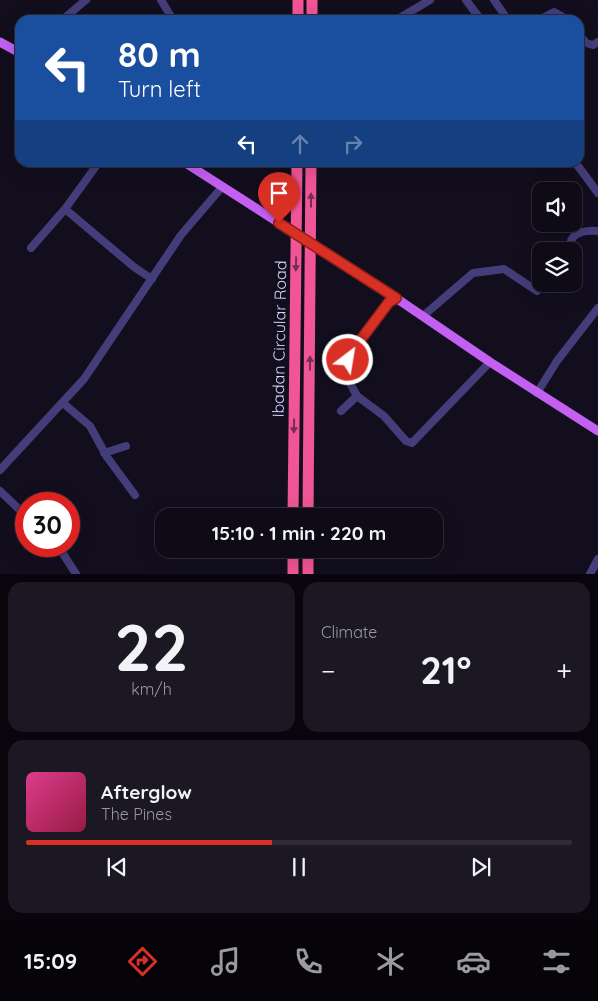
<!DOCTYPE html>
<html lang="en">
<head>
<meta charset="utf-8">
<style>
	body { margin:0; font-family:Quicksand,sans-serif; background:#1c1823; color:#f1f3f6; height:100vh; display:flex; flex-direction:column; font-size:19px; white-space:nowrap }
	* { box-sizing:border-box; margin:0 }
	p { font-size:16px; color:#9b9aa1 }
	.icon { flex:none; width:28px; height:28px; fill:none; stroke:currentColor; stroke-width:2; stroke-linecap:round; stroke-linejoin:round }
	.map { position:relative; height:574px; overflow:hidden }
	.side { display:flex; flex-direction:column; gap:8px; padding:8px; background:#08060c; flex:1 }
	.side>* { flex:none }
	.guide { position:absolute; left:15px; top:15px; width:569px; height:152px; border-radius:15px; box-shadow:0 5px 20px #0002,0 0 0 1px #2e2b35; background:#1a4fa0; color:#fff; overflow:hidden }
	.fabs { position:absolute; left:532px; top:182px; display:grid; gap:10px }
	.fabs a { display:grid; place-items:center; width:50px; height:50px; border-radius:10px; background:#0e0a16; box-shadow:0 5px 20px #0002,0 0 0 1px #2e2b35; font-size:25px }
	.speed { position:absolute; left:15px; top:492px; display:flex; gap:10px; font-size:25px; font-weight:700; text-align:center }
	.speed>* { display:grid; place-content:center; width:65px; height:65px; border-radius:50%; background:#0e0a16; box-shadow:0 5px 20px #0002,0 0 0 1px #2e2b35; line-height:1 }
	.speed .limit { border:8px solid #d22; background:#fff; color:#111 }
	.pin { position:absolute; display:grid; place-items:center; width:42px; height:42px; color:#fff; margin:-51px -21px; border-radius:50% 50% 50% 0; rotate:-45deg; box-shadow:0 0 5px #0007 }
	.pin .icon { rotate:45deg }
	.me { position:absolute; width:55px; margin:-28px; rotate:31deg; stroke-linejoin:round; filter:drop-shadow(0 0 4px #0008) }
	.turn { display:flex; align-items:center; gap:18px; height:105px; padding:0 20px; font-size:22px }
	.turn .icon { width:65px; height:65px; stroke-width:2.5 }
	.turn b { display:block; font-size:35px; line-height:42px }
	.lanes { display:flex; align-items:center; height:48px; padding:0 20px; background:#0003; justify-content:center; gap:25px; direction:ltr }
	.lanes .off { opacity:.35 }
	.big { font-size:38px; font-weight:700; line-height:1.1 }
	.side .card { flex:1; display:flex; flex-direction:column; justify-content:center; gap:8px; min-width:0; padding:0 18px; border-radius:15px; background:#1c1823 }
	.side .dial { align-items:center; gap:0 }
	.dial b { font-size:65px; line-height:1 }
	.song { display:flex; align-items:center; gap:15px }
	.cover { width:60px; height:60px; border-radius:8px; background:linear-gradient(135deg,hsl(330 70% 55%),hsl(340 70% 35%)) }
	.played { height:5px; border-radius:2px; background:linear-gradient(90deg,#d93025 45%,#2e2b35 45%) }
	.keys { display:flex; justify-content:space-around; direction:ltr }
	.heat { display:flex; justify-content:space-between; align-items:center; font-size:28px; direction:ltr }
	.side .tiles { flex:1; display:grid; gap:8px; grid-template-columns:1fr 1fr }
	.card:last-child { grid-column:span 2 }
	.trip { position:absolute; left:155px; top:508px; width:288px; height:50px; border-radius:15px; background:#0e0a16; box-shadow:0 5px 20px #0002,0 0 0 1px #2e2b35; font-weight:700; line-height:50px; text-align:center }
	.menu { display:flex; height:80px; justify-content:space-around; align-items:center; background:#060409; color:#9b9aa1 }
	.menu .icon { width:35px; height:35px }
	.menu .on { color:#d93025 }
	.menu b { font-size:22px; color:#f1f3f6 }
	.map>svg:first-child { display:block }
</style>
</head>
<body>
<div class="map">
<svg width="598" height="574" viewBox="0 0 598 574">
	<rect width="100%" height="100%" fill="#120e1e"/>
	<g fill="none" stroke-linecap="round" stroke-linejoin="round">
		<!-- minor -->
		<path stroke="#433d79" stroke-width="8" d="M161,0l12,20
			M466,0l15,20
			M494,0l14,20
			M62,20l24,-20
			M396,20l34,-20
			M539,20l15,-8 14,8
			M579,34l7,9 7,2 5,-3
			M575,162l23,31
			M65,209l69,58 18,12
			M31,248l34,-39 34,-47
			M570,251c0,-2 -1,-5 0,-7 2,-13 19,-14 28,-13
			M423,316l50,-43 31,-4 33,22 6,-7
			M537,393l20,-32 41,-53
			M357,396l-14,-26 10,-20 36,-48 7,-4
			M63,403l27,23 17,31 28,38
			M341,411l16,-15 27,20 22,25 6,2 78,-81
			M104,453l22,-7
			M0,470l84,-91 97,-144 41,-48
			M0,491l26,25
			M58,546l18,28
			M590,574l8,-15"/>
		<!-- major -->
		<path stroke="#c360f1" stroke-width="9" d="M0,42l20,11
			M184,162l212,136 94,64 108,69"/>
		<!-- highway -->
		<path stroke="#f05596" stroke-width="11" d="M298,20v-20
			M312,20v-20
			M293,516l4,-354
			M308,516l3,-354
			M293,574v-25
			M308,574v-25"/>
	</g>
	<!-- one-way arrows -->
	<defs><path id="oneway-solid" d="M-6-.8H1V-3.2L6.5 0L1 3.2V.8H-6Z" transform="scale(1.25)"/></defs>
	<g fill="#762e54">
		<use href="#oneway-solid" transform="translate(311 200) rotate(-90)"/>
		<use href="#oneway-solid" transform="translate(296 264) rotate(91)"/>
		<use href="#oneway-solid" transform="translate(310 363) rotate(-90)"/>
		<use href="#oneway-solid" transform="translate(294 426) rotate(91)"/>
	</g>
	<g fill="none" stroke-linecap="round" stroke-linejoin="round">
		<!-- route casing -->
		<g stroke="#8d1f18" stroke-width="12">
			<path id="route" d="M279,223l117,75 -7,4 -36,48 -5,10"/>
		</g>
		<!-- route -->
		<use href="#route" stroke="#d93025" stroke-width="9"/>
	</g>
	<g text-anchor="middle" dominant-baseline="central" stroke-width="5" stroke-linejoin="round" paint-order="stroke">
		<!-- street labels -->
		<g font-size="16" fill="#d7d0fb" stroke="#120e1e">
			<text transform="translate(279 339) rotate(-89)">Ibadan Circular Road</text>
		</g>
	</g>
</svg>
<div class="fabs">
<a><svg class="icon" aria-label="sound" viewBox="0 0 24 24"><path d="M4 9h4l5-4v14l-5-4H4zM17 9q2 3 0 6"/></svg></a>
<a><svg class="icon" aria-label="layers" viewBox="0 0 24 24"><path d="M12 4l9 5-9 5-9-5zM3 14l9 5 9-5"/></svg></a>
</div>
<div class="speed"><div class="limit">30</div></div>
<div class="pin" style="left:279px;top:223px;background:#d93025"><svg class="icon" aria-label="arrive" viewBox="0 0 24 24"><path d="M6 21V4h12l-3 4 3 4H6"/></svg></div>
<svg class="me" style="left:348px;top:360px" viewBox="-20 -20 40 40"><circle r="17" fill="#d93025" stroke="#fff" stroke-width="3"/><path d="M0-11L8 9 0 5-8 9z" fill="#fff"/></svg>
<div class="trip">15:10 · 1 min · 220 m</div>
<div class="guide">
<div class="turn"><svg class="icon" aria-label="left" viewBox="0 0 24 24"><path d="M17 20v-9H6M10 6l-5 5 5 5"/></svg><div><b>80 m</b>Turn left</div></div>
<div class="lanes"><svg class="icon" aria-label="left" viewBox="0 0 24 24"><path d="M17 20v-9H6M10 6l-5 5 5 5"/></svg><svg class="icon off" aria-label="ahead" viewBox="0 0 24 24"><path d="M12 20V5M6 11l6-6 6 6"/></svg><svg class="icon off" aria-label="right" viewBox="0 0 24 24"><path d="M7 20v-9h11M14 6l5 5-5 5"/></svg></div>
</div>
</div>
<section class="side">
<div class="tiles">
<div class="card dial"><b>22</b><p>km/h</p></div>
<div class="card"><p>Climate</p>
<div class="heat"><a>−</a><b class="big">21°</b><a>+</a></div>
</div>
<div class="card">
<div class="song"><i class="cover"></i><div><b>Afterglow</b><p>The Pines</p></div></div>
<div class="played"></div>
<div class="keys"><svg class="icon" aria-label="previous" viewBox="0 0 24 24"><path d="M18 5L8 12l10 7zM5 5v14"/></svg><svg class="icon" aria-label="pause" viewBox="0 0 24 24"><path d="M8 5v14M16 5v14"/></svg><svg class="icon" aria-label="next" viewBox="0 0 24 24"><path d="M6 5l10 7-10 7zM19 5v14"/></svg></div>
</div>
</div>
</section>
<nav class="menu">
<b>15:09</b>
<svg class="icon on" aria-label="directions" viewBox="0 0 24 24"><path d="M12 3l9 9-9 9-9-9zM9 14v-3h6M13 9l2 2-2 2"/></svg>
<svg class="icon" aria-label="music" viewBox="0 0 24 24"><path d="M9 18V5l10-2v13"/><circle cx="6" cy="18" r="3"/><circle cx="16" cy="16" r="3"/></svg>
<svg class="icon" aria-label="phone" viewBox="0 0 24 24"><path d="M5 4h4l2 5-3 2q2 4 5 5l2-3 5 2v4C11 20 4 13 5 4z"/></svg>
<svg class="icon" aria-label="climate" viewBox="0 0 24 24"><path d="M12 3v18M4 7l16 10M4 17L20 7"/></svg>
<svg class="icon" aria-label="car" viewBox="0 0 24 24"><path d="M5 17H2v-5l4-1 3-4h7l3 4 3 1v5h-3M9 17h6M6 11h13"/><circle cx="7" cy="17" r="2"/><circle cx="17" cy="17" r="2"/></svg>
<svg class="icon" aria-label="filters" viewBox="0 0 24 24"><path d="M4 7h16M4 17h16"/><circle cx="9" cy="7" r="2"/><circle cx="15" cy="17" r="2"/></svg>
</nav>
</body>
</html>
